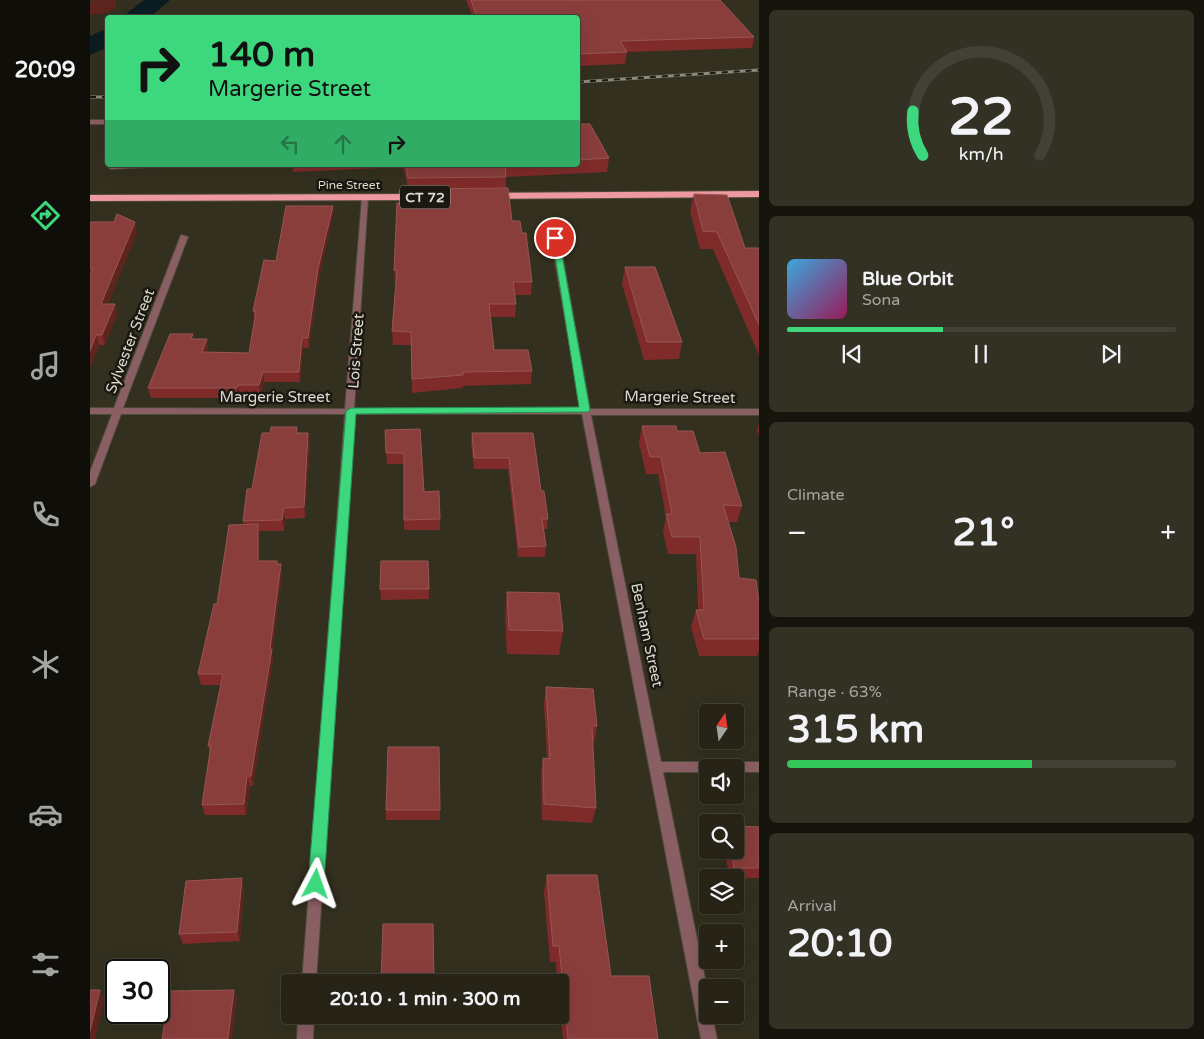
<!DOCTYPE html>
<html lang="en">
<head>
<meta charset="utf-8">
<style>
	body { margin:0; font-family:"Varela Round",sans-serif; background:#333024; color:#f1f3f6; height:100vh; display:flex; flex-direction:column; font-size:19px; white-space:nowrap }
	* { box-sizing:border-box; margin:0 }
	p { font-size:16px; color:#a4a4a1 }
	.icon { flex:none; width:28px; height:28px; fill:none; stroke:currentColor; stroke-width:2; stroke-linecap:round; stroke-linejoin:round }
	.map { position:relative; flex:1; overflow:hidden }
	.sheet { display:flex; flex-direction:column; gap:10px; padding:10px; background:#15140d; width:445px }
	.sheet>* { flex:none }
	.guide { position:absolute; left:15px; top:15px; width:475px; height:152px; border-radius:5px; box-shadow:0 5px 20px #0002,0 0 0 1px #434136; background:#3dd77e; color:#111; overflow:hidden }
	.needle { width:32px; rotate:13deg }
	.tools { position:absolute; left:609px; top:704px; display:grid; gap:10px }
	.tools a { display:grid; place-items:center; width:45px; height:45px; border-radius:5px; background:#272417; box-shadow:0 5px 20px #0002,0 0 0 1px #434136; font-size:25px }
	.speed { position:absolute; left:15px; top:959px; display:flex; gap:10px; font-size:25px; font-weight:700; text-align:center }
	.speed>* { display:grid; place-content:center; width:65px; height:65px; border-radius:50%; background:#272417; box-shadow:0 5px 20px #0002,0 0 0 1px #434136; line-height:1 }
	.speed .limit { border:2px solid #111; border-radius:8px; background:#fff; color:#111 }
	.pin { position:absolute; display:grid; place-items:center; width:42px; height:42px; color:#fff; margin:-21px; border:2px solid #fff; border-radius:50%; box-shadow:0 1px 5px #0007 }
	.me { position:absolute; width:55px; margin:-28px; rotate:4deg; stroke-linejoin:round; filter:drop-shadow(0 0 4px #0008) }
	.turn { display:flex; align-items:center; gap:18px; height:105px; padding:0 20px; font-size:22px }
	.turn .icon { width:65px; height:65px; stroke-width:2.5 }
	.turn b { display:block; font-size:35px; line-height:42px }
	.lanes { display:flex; align-items:center; height:48px; padding:0 20px; background:#0003; justify-content:center; gap:25px; direction:ltr }
	.lanes .off { opacity:.35 }
	.big { font-size:38px; font-weight:800; line-height:1.1 }
	.sheet .card { flex:1; display:flex; flex-direction:column; justify-content:center; gap:8px; min-width:0; padding:0 18px; border-radius:8px; background:#333024 }
	.sheet .dial { align-items:center; gap:0 }
	.dial svg { height:130px; overflow:visible; fill:none; stroke:#434136; stroke-width:7; stroke-linecap:round; text-anchor:middle }
	.dial text { fill:#f1f3f6; stroke:none }
	.song { display:flex; align-items:center; gap:15px }
	.cover { width:60px; height:60px; border-radius:8px; background:linear-gradient(135deg,hsl(200 70% 55%),hsl(330 70% 35%)) }
	.played { height:5px; border-radius:2px; background:linear-gradient(90deg,#3dd77e 40%,#434136 40%) }
	.keys { display:flex; justify-content:space-around; direction:ltr }
	.heat { display:flex; justify-content:space-between; align-items:center; font-size:28px; direction:ltr }
	.charge { height:8px; border-radius:4px; background:linear-gradient(90deg,#34c759 63%,#434136 0) }
	.trip { position:absolute; left:191px; top:974px; width:288px; height:50px; border-radius:5px; background:#272417; box-shadow:0 5px 20px #0002,0 0 0 1px #434136; font-weight:800; line-height:50px; text-align:center }
	main { display:flex; flex:1; min-height:0 }
	.tab-bar { display:flex; flex-direction:column; width:90px; justify-content:space-around; align-items:center; background:#100e09; color:#a4a4a1 }
	.tab-bar .icon { width:35px; height:35px }
	.tab-bar .current { color:#3dd77e }
	.tab-bar b { font-size:22px; color:#f1f3f6 }
	.map>svg:first-child { display:block }
</style>
</head>
<body>
<main>
<nav class="tab-bar">
<b>20:09</b>
<svg class="icon current" aria-label="directions" viewBox="0 0 24 24"><path d="M12 3l9 9-9 9-9-9zM9 14v-3h6M13 9l2 2-2 2"/></svg>
<svg class="icon" aria-label="music" viewBox="0 0 24 24"><path d="M9 18V5l10-2v13"/><circle cx="6" cy="18" r="3"/><circle cx="16" cy="16" r="3"/></svg>
<svg class="icon" aria-label="phone" viewBox="0 0 24 24"><path d="M5 4h4l2 5-3 2q2 4 5 5l2-3 5 2v4C11 20 4 13 5 4z"/></svg>
<svg class="icon" aria-label="climate" viewBox="0 0 24 24"><path d="M12 3v18M4 7l16 10M4 17L20 7"/></svg>
<svg class="icon" aria-label="car" viewBox="0 0 24 24"><path d="M5 17H2v-5l4-1 3-4h7l3 4 3 1v5h-3M9 17h6M6 11h13"/><circle cx="7" cy="17" r="2"/><circle cx="17" cy="17" r="2"/></svg>
<svg class="icon" aria-label="filters" viewBox="0 0 24 24"><path d="M4 7h16M4 17h16"/><circle cx="9" cy="7" r="2"/><circle cx="15" cy="17" r="2"/></svg>
</nav>
<div class="map">
<svg width="669" height="1039" viewBox="0 0 669 1039">
	<rect width="100%" height="100%" fill="#34301f"/>
	<g fill="none" stroke-linecap="round" stroke-linejoin="round">
		<!-- river -->
		<path fill="#0b1d21" fill-rule="evenodd" d="M54,0h26l-21,18h-28z
			M18,28v19l-18,8v-19z"/>
		<!-- service casing -->
		<g stroke="#4f4b3b" stroke-width="2">
			<path id="service" d="M0,120h18v4h-18z
				M63,165l-3,2 -39,2 -3,-2 5,-2z"/>
		</g>
		<!-- minor casing -->
		<g stroke="#4f4b3b" stroke-width="2">
			<path id="minor" d="M275,195l3,2 -14,212h227l-30,-171 4,-2 4,2 31,171h169v6h-168l70,347h98v10h-24v-4h-27v4h-45l45,221v22h4l5,24h-16l-119,-625h-228l-38,568h-14l43,-568h-224l-26,70 -5,3v-15l22,-58h-22v-6h24l67,-173 7,2 -65,171 222,1 17,-212z
				M208,1015h16l-1,24h-16z"/>
		</g>
		<!-- trunk casing -->
		<g stroke="#4f4b3b" stroke-width="2">
			<path id="trunk" d="M669,191v6l-268,2 -5,-3 5,-3z
				M0,195l339,-1 5,3 -5,3 -339,1z"/>
		</g>
		<!-- service -->
		<use href="#service" fill="#8a5f63" fill-rule="evenodd"/>
		<!-- minor -->
		<use href="#minor" fill="#8a5f63" fill-rule="evenodd"/>
		<!-- trunk -->
		<use href="#trunk" fill="#ee98a0" fill-rule="evenodd"/>
		<!-- rail casing -->
		<g stroke="#8d8a7c" stroke-width="3">
			<path id="rail" d="M488,82l181,-12
				M0,97h18"/>
		</g>
		<!-- rail -->
		<use href="#rail" stroke="#1a1810" stroke-width="2" stroke-dasharray="6" stroke-linecap="butt"/>
	</g>
	<!-- wall -->
	<path fill="#7f2b2a" d="M376,0h254l34,37 -2,11 -125,4 -2,12 -47,2v-48h-105z
		M488,124l31,34 -2,14 -101,5v11l6,33 10,12 10,49 -1,13h-16l1,9 -1,13h-24l3,33 38,21 -1,13 -68,2 -1,2 -50,5 -1,-48h-18l-1,-14 4,-49h-1l-1,-12 17,-67v-12h-2l-6,-24 -110,5v-7h285z
		M604,194l51,54h14v107l-46,-106h-13l-10,-38z
		M243,206v9l-14,64 -10,69h-6l-3,34h-36l-3,13h-21l-2,3h-87l-3,-10 45,-49h14l1,10 -1,3 42,1 6,-32 -2,-10 23,-50z
		M0,222l47,10 -29,72h7l2,10 -12,31h-6l-9,24z
		M535,267l57,75 -3,17 -35,1 -22,-76z
		M669,424v11l-2,-5z
		M552,426l35,5 23,22 42,53 -5,16h-9l11,56 20,24v49l-2,5h-58l-8,-29 5,-17h2l-2,-56h-28l-5,-23 3,-14 -8,-43h-12l-7,-31z
		M207,427l1,6 12,10 -5,75 -20,1 -1,12h-25l1,30h17v3l5,10 -10,79 1,7 -20,126h-3l-4,29h-41l-3,-10 8,-53 -2,-6 13,-61h-20l-3,-11 19,-70 27,-79 -1,-4 9,-32 18,-56z
		M330,429l4,63 16,27v11h-36v-66h-17l-2,-34z
		M382,433h61l8,58 7,28 -1,10h-3l2,17 -1,11h-27l-10,-88h-34l-3,-26z
		M338,561l1,38 -48,1 -1,-11z
		M417,592l56,39 -4,24 -52,-1 -2,-37z
		M456,687l51,39 -3,17h-2l4,65 -4,15 -50,-3 -1,-46 2,-16h4l-3,-54z
		M296,810h54v10h-54z
		M669,827v51h-29l-6,-28h11z
		M457,875l64,101 47,63h-95l-3,-28v-29h-3l-1,-20h-6l-6,-70z
		M154,888l-4,53 -57,3 -4,-10z
		M370,1015l49,6 -1,4 -48,-1z"/>
	<!-- shaded-wall -->
	<path fill="#5d251e" d="M10,0h16v8l-9,5 -17,2v-14z
		M243,206v9l-14,64 -10,69 -1,-10 10,-69z
		M45,222l2,10 -33,82 -3,-10z
		M25,304l2,10 -12,31 -3,-10z
		M6,335l3,10 -9,24v-18z
		M212,338l1,10 -3,34 -1,-10z
		M117,339l1,10 -4,13 -2,-10z
		M173,372l1,10 -3,13 -2,-10z
		M148,385l2,10 -2,3 -1,-10z
		M218,433l2,10 -5,75 -1,-11z
		M194,508l1,11 -1,12 -2,-11z
		M168,524l2,11v37l-2,-11z
		M191,564l1,10 -10,79 1,7 -20,126 -2,-10z
		M157,776l3,10 -4,29 -2,-11z
		M152,878l2,10 -4,53 -3,-9z
		M10,990l5,9 -10,40h-5v-8z
		M144,990l3,9 -5,40h-4z"/>
	<!-- building -->
	<path fill="#893e3c" stroke="#965653" d="M381,0h249l34,37 -134,4 7,11 -49,2v-36h-101z
		M488,124h12l19,34 -31,2z
		M316,165h99l1,12 -98,1z
		M418,188l4,33h8l2,12h4l6,49h-19l3,22h-27l5,46h34l4,21 -69,1v3l-51,4 -1,-47 -19,-1 5,-61h-3l3,-67h17l-3,-14z
		M604,194l33,1 18,53h14v77l-42,-93 -14,-1z
		M196,206h47l-15,63 -10,69h-6l-3,34h-36l-4,13h-21l-1,3h-89l22,-54h23l-2,5h16l-5,13 47,1 7,-42h-3l11,-51 12,1z
		M27,214l18,8 -34,82h14l-13,31h-6l-6,16v-76l3,-6h-3v-47h24z
		M535,267h30l27,75h-35z
		M552,426h34l1,5h16l7,22 25,-1 17,54 -19,-1 13,42 3,31 17,2 3,22v37h-55l-8,-29h8l-4,-73h-28l-6,-23h6l-11,-57h-11z
		M181,427h26l-1,6h12l-4,74 -20,1 -2,12 -39,1 4,-32h5l10,-56h8z
		M330,429l4,63 15,-1 1,28 -36,1v-67h-18l-1,-23z
		M382,433h61l8,58h3l4,28h-6l4,27 -27,1 -10,-89h-35z
		M168,524v37h19v3h4l-11,85h2l-21,127h-4l-3,28 -42,1 9,-60 -3,1 15,-72h-25l16,-70h3l12,-79z
		M291,561h47l1,28h-49z
		M417,592l52,1 4,38 -54,-1z
		M456,687l47,2 4,37h-5l4,82 -52,-4 -1,-46 7,1z
		M298,747h51l1,63h-54z
		M645,826l24,1v41h-25l-3,-18h4z
		M457,875h50l14,101h38l9,63h-90l-9,-93h-6z
		M152,878l-5,54 -58,2 7,-53z
		M293,924h50l1,58h-53z
		M0,990h10l-10,41z
		M144,990l-6,49h-66l8,-48z
		M370,1015h48l1,6 -48,-1z"/>
	<!-- route -->
	<path fill="#3dd77e" stroke="#288c52" d="M462,236l7,2 31,172 -2,2 -232,2 -32,470 -2,5 -6,2 -5,-2 -3,-5 38,-473 5,-3 228,-1z"/>
	<g text-anchor="middle" dominant-baseline="central" stroke-width="5" stroke-linejoin="round" paint-order="stroke">
		<!-- far-street labels -->
		<g font-size="12" fill="#dcdacf" stroke="#1a1810">
			<text x="259" y="185">Pine Street</text>
		</g>
		<!-- shield labels -->
		<rect fill="#1a1810" stroke="#a2a096" stroke-width="1" x="310" y="185.5" width="50" height="23" rx="4"/>
		<g font-size="14" font-weight="bold" fill="#dcdacf">
			<text x="335" y="197">CT 72</text>
		</g>
		<!-- street labels -->
		<g font-size="15" fill="#dcdacf" stroke="#1a1810">
			<text transform="translate(40 341) rotate(-69)">Sylvester Street</text>
			<text transform="translate(266 351) rotate(-86)">Lois Street</text>
			<text x="185" y="397">Margerie Street</text>
			<text transform="translate(590 397) rotate(1)">Margerie Street</text>
			<text transform="translate(557 635) rotate(78)">Benham Street</text>
		</g>
	</g>
</svg>
<div class="tools">
<a><svg class="needle" viewBox="-14 -14 28 28"><path d="M0-13l5 13h-10z" fill="#e53935"/><path d="M0 13l5-13h-10z" fill="#a4a4a1"/></svg></a>
<a><svg class="icon" aria-label="sound" viewBox="0 0 24 24"><path d="M4 9h4l5-4v14l-5-4H4zM17 9q2 3 0 6"/></svg></a>
<a><svg class="icon" aria-label="search" viewBox="0 0 24 24"><circle cx="10" cy="10" r="6"/><path d="M15 15l6 6"/></svg></a>
<a><svg class="icon" aria-label="layers" viewBox="0 0 24 24"><path d="M12 4l9 5-9 5-9-5zM3 14l9 5 9-5"/></svg></a>
<a>+</a>
<a>−</a>
</div>
<div class="speed"><div class="limit">30</div></div>
<div class="pin" style="left:465px;top:238px;background:#d93025"><svg class="icon" aria-label="arrive" viewBox="0 0 24 24"><path d="M6 21V4h12l-3 4 3 4H6"/></svg></div>
<svg class="me" style="left:226px;top:884px" viewBox="-20 -20 40 40"><path d="M0-17L14 15 0 8-14 15z" fill="#3dd77e" stroke="#fff" stroke-width="4"/></svg>
<div class="trip">20:10 · 1 min · 300 m</div>
<div class="guide">
<div class="turn"><svg class="icon" aria-label="right" viewBox="0 0 24 24"><path d="M7 20v-9h11M14 6l5 5-5 5"/></svg><div><b>140 m</b>Margerie Street</div></div>
<div class="lanes"><svg class="icon off" aria-label="left" viewBox="0 0 24 24"><path d="M17 20v-9H6M10 6l-5 5 5 5"/></svg><svg class="icon off" aria-label="ahead" viewBox="0 0 24 24"><path d="M12 20V5M6 11l6-6 6 6"/></svg><svg class="icon" aria-label="right" viewBox="0 0 24 24"><path d="M7 20v-9h11M14 6l5 5-5 5"/></svg></div>
</div>
</div>
<section class="sheet">
<div class="card dial"><svg viewBox="0 0 100 80">
<path d="M14 69A42 42 0 1 1 86 69"/>
<path d="M14 69A42 42 0 0 1 8 42" stroke="#3dd77e"/>
<text x="50" y="56" font-size="32" font-weight="700">22</text>
<text x="50" y="72" font-size="11">km/h</text>
</svg></div>
<div class="card">
<div class="song"><i class="cover"></i><div><b>Blue Orbit</b><p>Sona</p></div></div>
<div class="played"></div>
<div class="keys"><svg class="icon" aria-label="previous" viewBox="0 0 24 24"><path d="M18 5L8 12l10 7zM5 5v14"/></svg><svg class="icon" aria-label="pause" viewBox="0 0 24 24"><path d="M8 5v14M16 5v14"/></svg><svg class="icon" aria-label="next" viewBox="0 0 24 24"><path d="M6 5l10 7-10 7zM19 5v14"/></svg></div>
</div>
<div class="card"><p>Climate</p>
<div class="heat"><a>−</a><b class="big">21°</b><a>+</a></div>
</div>
<div class="card"><p>Range · 63%</p><b class="big">315 km</b><div class="charge"></div></div>
<div class="card"><p>Arrival</p><b class="big">20:10</b></div>
</section>
</main>
</body>
</html>
